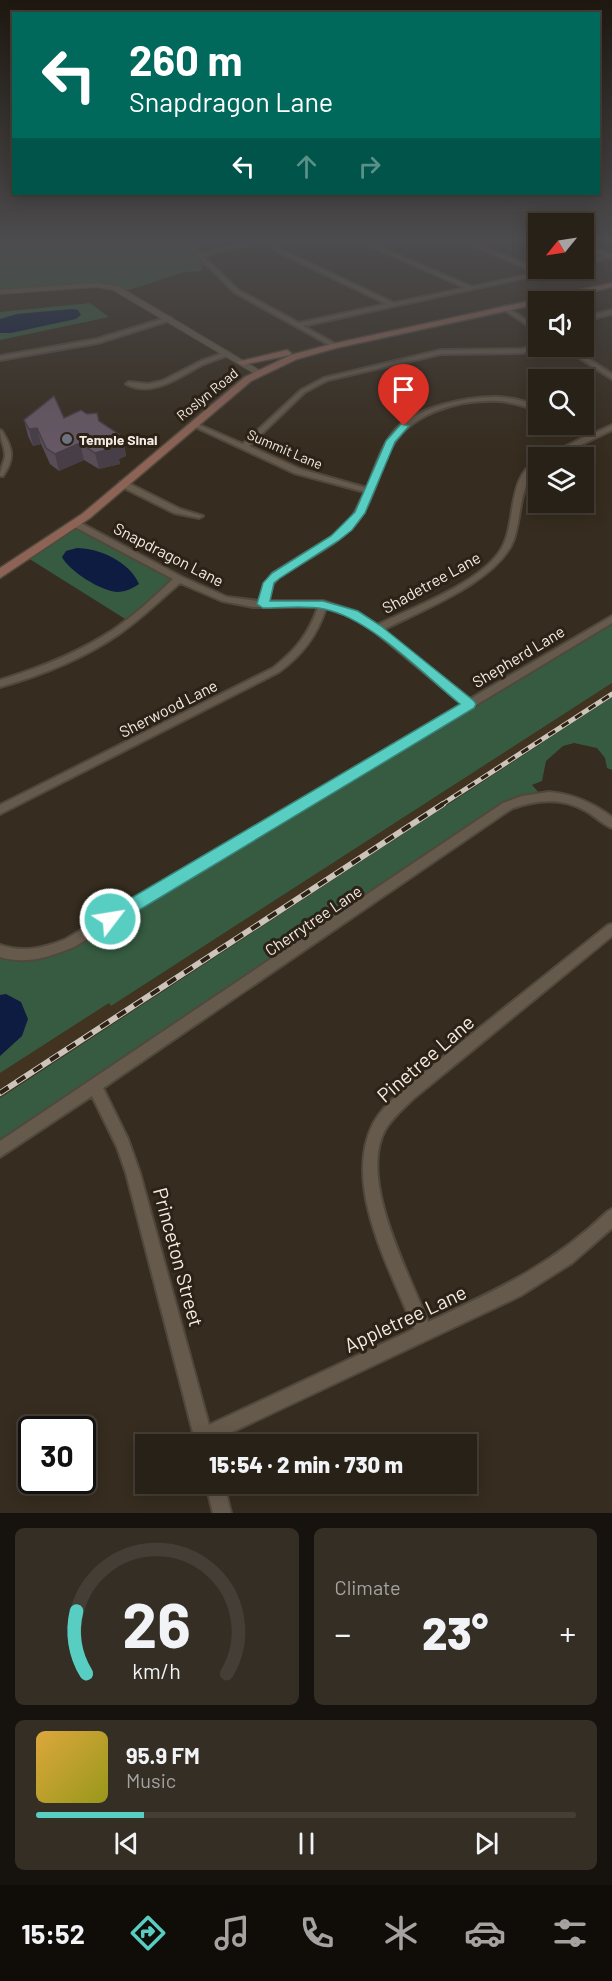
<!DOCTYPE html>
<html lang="en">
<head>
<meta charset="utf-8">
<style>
	body { margin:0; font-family:Barlow,sans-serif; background:#342e24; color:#f1f3f6; height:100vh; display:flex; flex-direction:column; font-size:22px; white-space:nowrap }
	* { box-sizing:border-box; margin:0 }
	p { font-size:20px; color:#a5a3a1 }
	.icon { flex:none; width:33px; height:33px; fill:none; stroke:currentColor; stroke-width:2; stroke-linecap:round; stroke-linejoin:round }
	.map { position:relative; height:1513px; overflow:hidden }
	.drawer { display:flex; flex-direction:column; gap:15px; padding:15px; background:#16120d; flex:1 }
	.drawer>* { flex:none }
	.hud { position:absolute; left:12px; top:12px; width:588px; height:183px; border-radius:0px; box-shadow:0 3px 15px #0003,0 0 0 2px #443e36; background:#00695c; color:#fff; overflow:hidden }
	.needle { width:39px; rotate:240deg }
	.tools { position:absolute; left:528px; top:213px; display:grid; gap:12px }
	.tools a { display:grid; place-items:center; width:66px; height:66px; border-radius:0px; background:#282117; box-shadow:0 3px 15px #0003,0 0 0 2px #443e36; font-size:30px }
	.speed { position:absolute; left:18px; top:1416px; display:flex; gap:12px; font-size:30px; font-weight:700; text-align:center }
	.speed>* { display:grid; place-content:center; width:78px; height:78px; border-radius:50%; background:#282117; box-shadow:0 3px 15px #0003,0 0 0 2px #443e36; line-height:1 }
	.speed .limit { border:3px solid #111; border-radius:9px; background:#fff; color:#111 }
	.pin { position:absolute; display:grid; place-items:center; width:51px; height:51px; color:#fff; margin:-62px -26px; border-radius:50% 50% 50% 0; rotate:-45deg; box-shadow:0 0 6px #0007 }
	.pin .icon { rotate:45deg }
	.me { position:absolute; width:66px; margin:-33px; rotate:59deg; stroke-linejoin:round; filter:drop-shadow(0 0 4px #0008) }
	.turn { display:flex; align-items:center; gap:21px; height:126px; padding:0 18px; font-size:27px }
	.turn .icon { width:78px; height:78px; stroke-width:2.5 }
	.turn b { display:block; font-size:42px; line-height:51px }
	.lanes { display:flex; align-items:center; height:57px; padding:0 18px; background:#0003; justify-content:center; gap:30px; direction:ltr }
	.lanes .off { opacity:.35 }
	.big { font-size:45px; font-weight:800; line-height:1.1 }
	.drawer .tile { flex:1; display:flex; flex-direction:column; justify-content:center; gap:9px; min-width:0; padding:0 21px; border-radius:9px; background:#342e24 }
	.drawer .dial { align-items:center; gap:0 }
	.dial svg { height:156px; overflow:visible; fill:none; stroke:#443e36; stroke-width:7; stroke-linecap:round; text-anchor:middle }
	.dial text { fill:#f1f3f6; stroke:none }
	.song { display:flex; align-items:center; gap:18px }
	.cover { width:72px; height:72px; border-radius:9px; background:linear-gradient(135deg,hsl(40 70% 55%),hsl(60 70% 35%)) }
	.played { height:6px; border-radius:3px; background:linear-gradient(90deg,#57cec1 20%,#443e36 20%) }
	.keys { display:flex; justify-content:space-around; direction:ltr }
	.heat { display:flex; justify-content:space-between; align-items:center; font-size:33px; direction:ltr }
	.drawer .tiles { flex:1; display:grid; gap:15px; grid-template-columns:1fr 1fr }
	.tile:last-child { grid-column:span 2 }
	.trip { position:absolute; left:135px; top:1434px; width:342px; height:60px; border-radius:0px; background:#282117; box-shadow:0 3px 15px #0003,0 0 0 2px #443e36; font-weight:800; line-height:60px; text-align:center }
	.tab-bar { display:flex; height:96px; justify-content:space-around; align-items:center; background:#100d09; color:#a5a3a1 }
	.tab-bar .icon { width:42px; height:42px }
	.tab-bar .on { color:#57cec1 }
	.tab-bar b { font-size:27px; color:#f1f3f6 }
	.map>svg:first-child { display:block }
</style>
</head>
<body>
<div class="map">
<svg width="612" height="1513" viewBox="0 0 612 1513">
	<rect width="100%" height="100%" fill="#362c1f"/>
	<!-- built -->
	<path fill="#423320" d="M612,683v14l-612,401v-25l109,-70 2,3z"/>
	<!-- green -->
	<path fill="#365b41" d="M0,242h186l23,22 -7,2 -1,5 -17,1 -61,20 -17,-6 -106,6z
		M90,303l19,14 -109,23v-28z
		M76,524l103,55 -49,43 -102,-64z
		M612,619v64l-501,323 -2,-3 -109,70v-119l48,-1z
		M612,697v73l-5,-2 -2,-10 -8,-10 -23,-5 -11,3 -17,15 -4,20 -10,4 10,11 -16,2 -526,352v-52z"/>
	<!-- water -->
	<path fill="#0d1c40" d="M72,309l6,1 3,5 -5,4 -65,14h-11v-14l17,-5z
		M77,548c22,0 53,14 62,36 -6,4 -13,8 -22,8 -16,-1 -48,-21 -55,-35l4,-6z
		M6,994l15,8 7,17 -6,17 -22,20v-61z"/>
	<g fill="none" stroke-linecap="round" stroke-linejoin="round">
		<!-- minor casing -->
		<g stroke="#51483d" stroke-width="4">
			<path id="minor" d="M184,242h5l12,12 49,-12h9l-56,14 35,34 61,33 88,-19 -103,-49 -20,-13h6l18,11 106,50 72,-15 -105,-46h6l105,45 66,-14 -75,-31h7l74,29 13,-3h12l-266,58 34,19 1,1 -3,2 -101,-56z
				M608,254l2,3 -26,8v-3z
				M505,306l33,22v4l-35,-23v-2z
				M612,310v4l-28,7v-4z
				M169,317l3,2 -1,1 -73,23 -98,17v-4l97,-17z
				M538,345l9,1 -25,7 -81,1 -113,26 -23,12 -56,54 51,23 67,19c8,-20 14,-42 28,-58 22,-23 72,-34 103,-33 14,1 28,4 40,9v4c-13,-3 -25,-8 -39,-9 -40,-2 -92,12 -110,51 -11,23 -16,49 -32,70 -21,25 -52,37 -78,55l-6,7 -5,17h55l34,11 20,13c35,-17 102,-42 123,-74 18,-27 5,-74 38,-91v6c-19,21 -16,47 -24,73 -15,42 -92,71 -131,91l87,69 142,-83v7l-538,324c-24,10 -48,18 -74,10v-12c23,8 44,3 66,-6l396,-235 -88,-73 -23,-15 -25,-8c-9,28 -24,47 -47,64l-279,142v-9l273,-137c22,-17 36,-34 45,-61h-65l-31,-6 -42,-18c-20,17 -39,36 -61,51 -36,25 -77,41 -119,53v-7c40,-12 78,-27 113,-50 22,-15 41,-33 60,-51l-100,-53v-4h6l103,55 45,20 32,4 6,-18 8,-10 65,-40 15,-17 12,-24 -71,-19 -103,-48v-2h4l48,21 58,-54 23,-12 117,-28 81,-1z
				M561,346h8l43,28v5z
				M227,352l2,1v2c-9,3 -18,6 -27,10 -23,12 -50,33 -76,19l3,-2 19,2 14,-3 39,-20z
				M567,424h9l16,10 20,-9v5l-59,28h-10l43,-22z
				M0,430l2,1c11,18 13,27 1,45h-3c0,-7 4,-13 5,-20 0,-9 -5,-17 -5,-26z
				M120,482h6l54,27 23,7 -4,2 -25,-5 -54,-27z
				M549,792c24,2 44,11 63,25v11c-10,-4 -18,-13 -28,-18 -24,-13 -49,-10 -73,-1l-408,279 25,51 12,34 69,252 205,-96c-23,-59 -72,-143 -41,-205 7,-14 19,-24 30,-35l205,-164 4,-1v12l-199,163c-10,10 -21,19 -28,31 -27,50 24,143 43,192 68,-32 123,-56 179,-110l5,-3v19l-40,35 -52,33 -307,145 1,3h-18l-70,-271 -9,-26 -25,-51 -92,61v-16l503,-338 19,-7z
				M206,1484h18l7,29h-18z"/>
		</g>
		<!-- tertiary casing -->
		<g stroke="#51483d" stroke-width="2">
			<path id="tertiary" d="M96,283l22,3 146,87 -7,2 -144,-85 -17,-3 -96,7v-4z"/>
		</g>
		<!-- secondary casing -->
		<g stroke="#51483d" stroke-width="3">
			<path id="secondary" d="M584,245l28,9v5l-28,-10z
				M612,283v4l-64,15h-10v2l-202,44 -39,11 -46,22 -161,137 -90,60v-10l82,-54 163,-137 46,-22 41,-11z
				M287,350l4,3 -1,2 -48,10 -5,-3z"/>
		</g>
		<!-- minor -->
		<use href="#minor" fill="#665a4c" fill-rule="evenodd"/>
		<!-- tertiary -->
		<use href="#tertiary" fill="#665a4c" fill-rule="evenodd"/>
		<!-- secondary -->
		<use href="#secondary" fill="#8c6355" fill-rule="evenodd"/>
		<!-- rail-far1 casing -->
		<g stroke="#ccc4bb" stroke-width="5">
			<path id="rail-far1" d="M441,805l171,-111"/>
		</g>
		<!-- rail casing -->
		<g stroke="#ccc4bb" stroke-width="6">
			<path id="rail" d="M0,1093l443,-289"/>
		</g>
		<!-- rail-far1 -->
		<use href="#rail-far1" stroke="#2c2215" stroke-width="3" stroke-dasharray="8" stroke-linecap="butt"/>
		<!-- rail -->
		<use href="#rail" stroke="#2c2215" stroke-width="4" stroke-dasharray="10" stroke-linecap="butt"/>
	</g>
	<!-- wall -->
	<path fill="#584c57" d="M64,418l35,3 24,16 3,19 -7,3 1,5 -21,5 -15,-9 -25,11 -9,-7 -9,-20 -8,2 -5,-10 -4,-16z"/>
	<!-- shaded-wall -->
	<path fill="#473e47" d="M37,428l4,16 -8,2 -4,-17z
		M123,437l3,19 -7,3 1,5 -21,5 -4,-16 17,-8 8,-7z
		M80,443l4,17 -25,11 -4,-17z"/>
	<!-- building -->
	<path fill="#665865" stroke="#473e47" stroke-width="1.5" d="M54,396l10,22 17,-8 6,4 10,-1 2,8 24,16 -3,1 3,2 -11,5 5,2 -22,6 -15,-10 -25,11 -9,-6 -9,-20 -8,1 -5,-9z"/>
	<!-- sky -->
	<linearGradient id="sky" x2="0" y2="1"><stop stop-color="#1e1811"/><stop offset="0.53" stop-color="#4c4b4d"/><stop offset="1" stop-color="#4c4b4d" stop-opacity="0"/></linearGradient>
	<rect width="612" height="454" fill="url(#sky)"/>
	<!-- route -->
	<path fill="#57cec1" stroke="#39867d" stroke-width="1.5" d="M401,424l8,2 -14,16 -30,71 -13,17 -14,11 -58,37 -6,5 -4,18h53l35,10 23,15 93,75 2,3 -2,4 -358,216 -6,2 -6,-2 -2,-5 2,-5 356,-210c-37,-30 -90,-86 -136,-95 -19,-4 -42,-1 -61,-1l-6,-4 6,-21 9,-10 59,-37 24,-24 31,-71z"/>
	<!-- markers -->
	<circle fill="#6b7280" stroke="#2c2215" stroke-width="2" cx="67" cy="439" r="6"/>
	<g text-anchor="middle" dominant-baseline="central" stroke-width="6" stroke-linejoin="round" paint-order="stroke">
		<!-- far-street labels -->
		<g font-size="14" fill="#f3ece4" stroke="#2c2215">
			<text transform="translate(207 394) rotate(-39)">Roslyn Road</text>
			<text transform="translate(285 449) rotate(23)">Summit Lane</text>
		</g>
		<!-- far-poi labels -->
		<g font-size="14" font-weight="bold" fill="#f3ece4" stroke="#2c2215" text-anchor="start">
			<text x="79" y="439">Temple Sinai</text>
		</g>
		<!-- street labels -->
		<g font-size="16" fill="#f3ece4" stroke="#2c2215">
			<text transform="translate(169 554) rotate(27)">Snapdragon Lane</text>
			<text transform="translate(431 582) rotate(-29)">Shadetree Lane</text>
			<text transform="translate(518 656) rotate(-31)">Shepherd Lane</text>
			<text transform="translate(168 708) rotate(-27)">Sherwood Lane</text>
			<text transform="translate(313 920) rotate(-34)">Cherrytree Lane</text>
		</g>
		<!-- near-street labels -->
		<g font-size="20" fill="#f3ece4" stroke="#2c2215">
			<text transform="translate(425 1058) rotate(-41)">Pinetree Lane</text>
			<text transform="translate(179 1257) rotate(75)">Princeton Street</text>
			<text transform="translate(405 1318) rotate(-25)">Appletree Lane</text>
		</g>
	</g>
</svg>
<div class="tools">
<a><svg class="needle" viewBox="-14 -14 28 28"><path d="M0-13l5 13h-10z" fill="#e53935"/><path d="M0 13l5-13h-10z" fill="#a5a3a1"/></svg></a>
<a><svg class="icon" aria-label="sound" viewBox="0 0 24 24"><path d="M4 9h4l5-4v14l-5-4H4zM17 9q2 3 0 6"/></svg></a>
<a><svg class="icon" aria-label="search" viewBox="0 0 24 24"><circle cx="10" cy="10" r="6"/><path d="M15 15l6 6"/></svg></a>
<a><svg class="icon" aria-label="layers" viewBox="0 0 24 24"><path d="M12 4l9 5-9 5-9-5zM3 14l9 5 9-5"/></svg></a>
</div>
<div class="speed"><div class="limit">30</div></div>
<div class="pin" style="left:404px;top:426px;background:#d93025"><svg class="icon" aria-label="arrive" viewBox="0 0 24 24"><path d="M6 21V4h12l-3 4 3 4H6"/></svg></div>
<svg class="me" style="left:110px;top:919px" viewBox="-20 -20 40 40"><circle r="17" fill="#57cec1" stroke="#fff" stroke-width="3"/><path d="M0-11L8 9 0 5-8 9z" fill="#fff"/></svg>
<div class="trip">15:54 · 2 min · 730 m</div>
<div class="hud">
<div class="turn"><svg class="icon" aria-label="left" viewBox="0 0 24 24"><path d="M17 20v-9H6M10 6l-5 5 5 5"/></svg><div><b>260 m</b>Snapdragon Lane</div></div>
<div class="lanes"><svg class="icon" aria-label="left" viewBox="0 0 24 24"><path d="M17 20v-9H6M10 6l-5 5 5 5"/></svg><svg class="icon off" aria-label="ahead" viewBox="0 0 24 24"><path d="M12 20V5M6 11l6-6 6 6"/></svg><svg class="icon off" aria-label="right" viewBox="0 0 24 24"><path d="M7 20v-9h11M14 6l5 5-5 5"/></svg></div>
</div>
</div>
<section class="drawer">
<div class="tiles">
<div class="tile dial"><svg viewBox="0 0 100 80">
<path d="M14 69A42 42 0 1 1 86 69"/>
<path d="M14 69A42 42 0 0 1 9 37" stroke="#57cec1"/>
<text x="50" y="56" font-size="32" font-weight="700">26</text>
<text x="50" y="72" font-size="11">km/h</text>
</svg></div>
<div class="tile"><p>Climate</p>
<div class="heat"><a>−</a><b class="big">23°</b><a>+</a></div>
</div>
<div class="tile">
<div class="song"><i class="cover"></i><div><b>95.9 FM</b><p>Music</p></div></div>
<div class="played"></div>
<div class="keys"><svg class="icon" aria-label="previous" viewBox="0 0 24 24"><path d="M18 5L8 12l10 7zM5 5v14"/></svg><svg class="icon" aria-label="pause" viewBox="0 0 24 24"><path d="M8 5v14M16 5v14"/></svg><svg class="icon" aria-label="next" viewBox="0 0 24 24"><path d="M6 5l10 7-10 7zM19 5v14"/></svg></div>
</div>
</div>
</section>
<nav class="tab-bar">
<b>15:52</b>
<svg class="icon on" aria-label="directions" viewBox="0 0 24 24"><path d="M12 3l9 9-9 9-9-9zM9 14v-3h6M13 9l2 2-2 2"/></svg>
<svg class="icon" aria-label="music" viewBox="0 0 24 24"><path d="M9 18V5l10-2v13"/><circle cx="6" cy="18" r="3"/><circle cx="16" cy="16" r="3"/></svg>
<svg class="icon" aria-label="phone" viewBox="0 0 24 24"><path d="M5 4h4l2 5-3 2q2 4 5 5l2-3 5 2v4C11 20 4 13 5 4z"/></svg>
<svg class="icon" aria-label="climate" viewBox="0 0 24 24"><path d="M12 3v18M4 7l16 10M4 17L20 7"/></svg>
<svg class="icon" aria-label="car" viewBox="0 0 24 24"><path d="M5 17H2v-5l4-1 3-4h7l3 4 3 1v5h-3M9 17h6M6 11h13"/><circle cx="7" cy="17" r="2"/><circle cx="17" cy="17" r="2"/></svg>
<svg class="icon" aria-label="filters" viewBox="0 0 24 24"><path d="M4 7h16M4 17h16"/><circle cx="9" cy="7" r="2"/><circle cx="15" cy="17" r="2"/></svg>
</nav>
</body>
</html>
